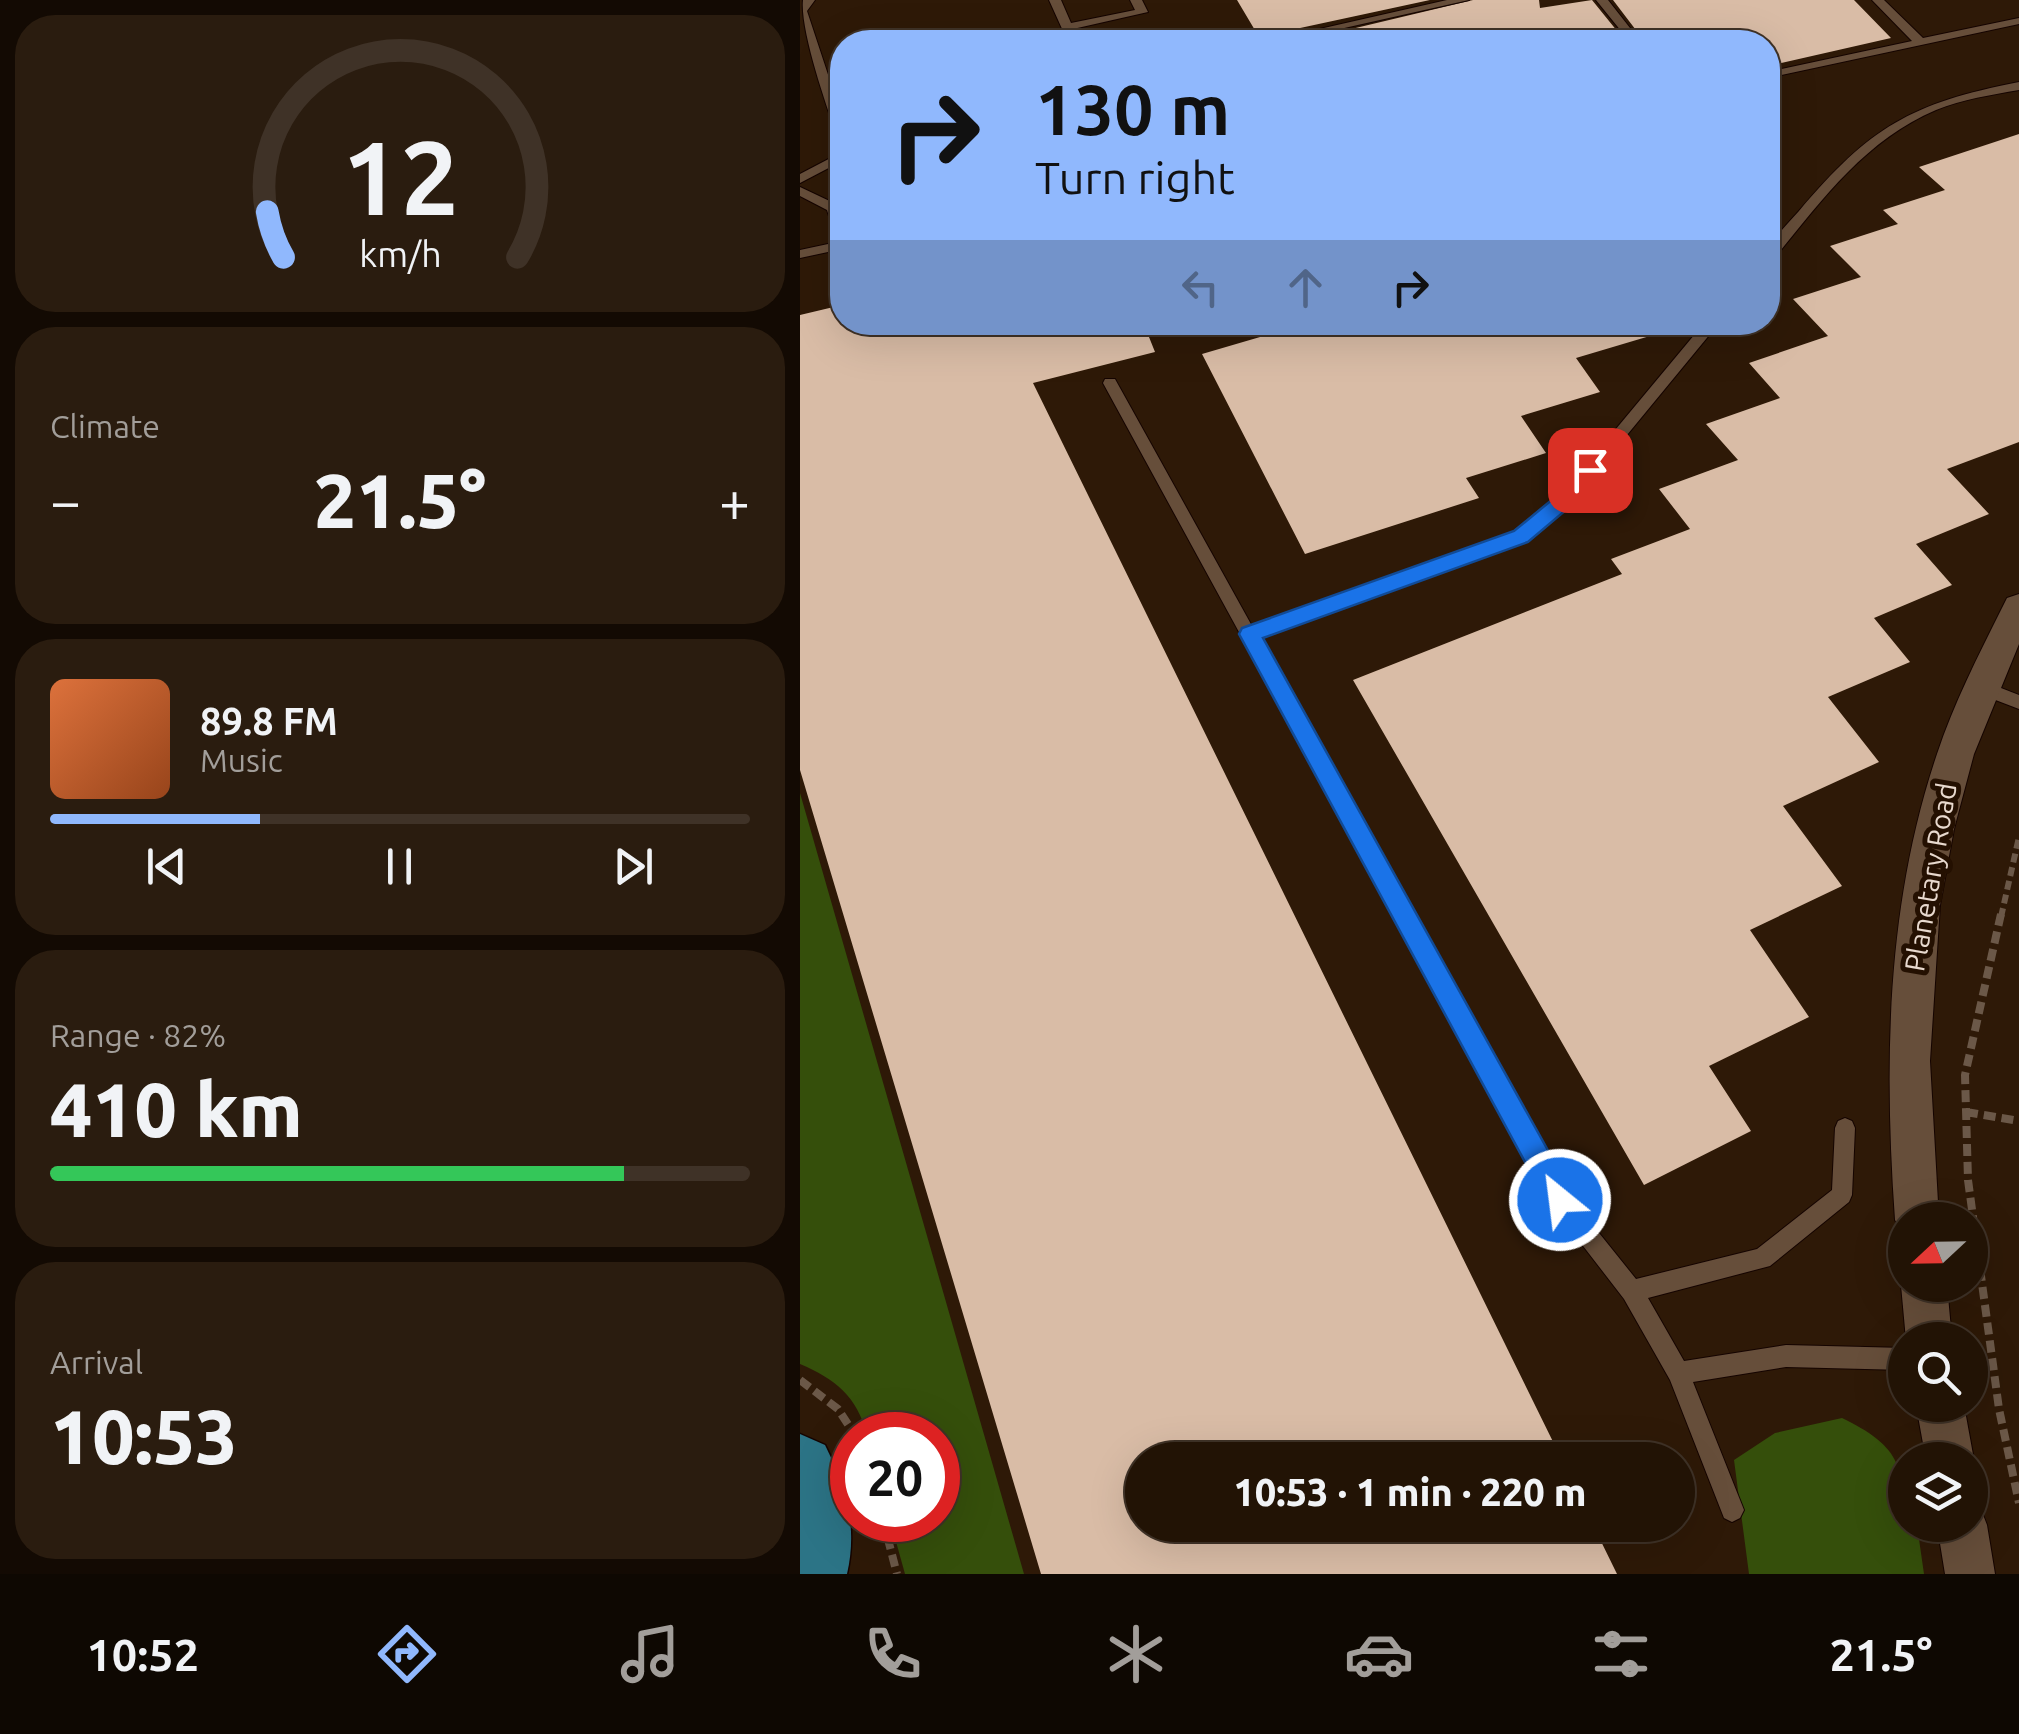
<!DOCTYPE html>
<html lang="en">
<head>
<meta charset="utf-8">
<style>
	body { margin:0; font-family:Ubuntu,sans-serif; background:#2a1c0f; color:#f1f3f6; height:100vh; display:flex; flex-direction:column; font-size:38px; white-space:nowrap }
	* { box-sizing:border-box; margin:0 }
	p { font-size:32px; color:#a29e9a }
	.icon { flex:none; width:55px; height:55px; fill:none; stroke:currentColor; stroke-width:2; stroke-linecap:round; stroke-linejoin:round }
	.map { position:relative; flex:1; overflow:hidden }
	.panel { display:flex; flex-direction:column; gap:15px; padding:15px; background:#130a03; width:800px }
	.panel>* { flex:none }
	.guide { position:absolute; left:30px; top:30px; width:950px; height:305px; border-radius:40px; box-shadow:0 10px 40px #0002,0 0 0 2px #3f3227; background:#90b8fd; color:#111; overflow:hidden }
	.needle { width:65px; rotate:248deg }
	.tools { position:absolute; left:1088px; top:1202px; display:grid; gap:20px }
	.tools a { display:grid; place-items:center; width:100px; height:100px; border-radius:50%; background:#221305; box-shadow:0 10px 40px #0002,0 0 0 2px #3f3227; font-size:50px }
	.speed { position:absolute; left:30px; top:1412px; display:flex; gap:20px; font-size:50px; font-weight:700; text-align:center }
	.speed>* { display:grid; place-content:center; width:130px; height:130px; border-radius:50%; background:#221305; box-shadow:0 10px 40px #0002,0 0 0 2px #3f3227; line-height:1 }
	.speed .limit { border:15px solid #d22; background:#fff; color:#111 }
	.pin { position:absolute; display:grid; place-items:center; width:85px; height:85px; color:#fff; margin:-42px; border-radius:20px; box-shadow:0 5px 15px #0006 }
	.me { position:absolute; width:110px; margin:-55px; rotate:331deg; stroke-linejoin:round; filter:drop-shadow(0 0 8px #0008) }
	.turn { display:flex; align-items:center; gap:35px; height:210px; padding:0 40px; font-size:45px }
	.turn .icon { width:130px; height:130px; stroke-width:2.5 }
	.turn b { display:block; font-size:70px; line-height:85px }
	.lanes { display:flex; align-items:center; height:95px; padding:0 40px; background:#0003; justify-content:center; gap:50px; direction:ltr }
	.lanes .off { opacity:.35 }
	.big { font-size:75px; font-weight:800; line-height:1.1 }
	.panel .tile { flex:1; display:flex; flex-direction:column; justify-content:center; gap:15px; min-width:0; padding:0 35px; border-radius:40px; background:#2a1c0f }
	.panel .dial { align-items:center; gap:0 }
	.dial svg { height:260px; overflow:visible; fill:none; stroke:#3f3227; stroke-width:7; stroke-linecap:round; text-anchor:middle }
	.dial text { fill:#f1f3f6; stroke:none }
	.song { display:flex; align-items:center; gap:30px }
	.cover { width:120px; height:120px; border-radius:15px; background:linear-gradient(135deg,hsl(20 70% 55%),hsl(20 70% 35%)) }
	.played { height:10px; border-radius:5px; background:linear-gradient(90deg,#90b8fd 30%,#3f3227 30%) }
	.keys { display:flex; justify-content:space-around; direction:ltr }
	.heat { display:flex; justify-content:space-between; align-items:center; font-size:55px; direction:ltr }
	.charge { height:15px; border-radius:8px; background:linear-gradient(90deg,#34c759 82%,#3f3227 0) }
	.trip { position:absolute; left:325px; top:1442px; width:570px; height:100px; border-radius:50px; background:#221305; box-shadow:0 10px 40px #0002,0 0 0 2px #3f3227; font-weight:800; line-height:100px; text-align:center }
	.tab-bar { display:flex; height:160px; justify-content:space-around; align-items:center; background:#0e0802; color:#a29e9a }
	.tab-bar .icon { width:70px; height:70px }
	.tab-bar .active { color:#90b8fd }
	.tab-bar b { font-size:45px; color:#f1f3f6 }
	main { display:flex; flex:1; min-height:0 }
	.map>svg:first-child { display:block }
</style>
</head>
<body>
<main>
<section class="panel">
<div class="tile dial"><svg viewBox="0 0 100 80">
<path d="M14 69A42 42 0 1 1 86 69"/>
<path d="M14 69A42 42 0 0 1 9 55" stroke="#90b8fd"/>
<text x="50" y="56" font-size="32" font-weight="700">12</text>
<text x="50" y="72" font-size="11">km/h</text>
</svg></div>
<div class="tile"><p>Climate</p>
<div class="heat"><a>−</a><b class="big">21.5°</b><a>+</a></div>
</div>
<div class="tile">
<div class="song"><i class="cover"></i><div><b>89.8 FM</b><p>Music</p></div></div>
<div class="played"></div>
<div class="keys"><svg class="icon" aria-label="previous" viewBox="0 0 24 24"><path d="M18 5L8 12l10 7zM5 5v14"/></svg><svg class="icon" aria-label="pause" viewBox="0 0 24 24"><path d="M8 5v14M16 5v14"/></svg><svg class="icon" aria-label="next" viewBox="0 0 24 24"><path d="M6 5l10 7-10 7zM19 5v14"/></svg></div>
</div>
<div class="tile"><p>Range · 82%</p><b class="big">410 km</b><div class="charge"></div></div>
<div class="tile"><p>Arrival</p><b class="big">10:53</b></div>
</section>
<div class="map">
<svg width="1219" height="1574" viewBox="0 0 1219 1574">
	<rect width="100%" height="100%" fill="#2e1907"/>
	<!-- green -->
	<path fill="#354f0b" d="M0,793l224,781h-119l-15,-54h48v-85h-71c-10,-39 -32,-56 -67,-71z
		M1042,1418c56,27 63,47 63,107h12l7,49h-175l-15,-114 41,-27z"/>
	<!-- building -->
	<path fill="#d9bca6" d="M437,0h193l-171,37z
		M673,0h66l1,8 52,-8 34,42h-329z
		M813,0h241l37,38 -123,28v-24h-123z
		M1219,134v308l-72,27 42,45 -73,30 36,41 -78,33 36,44 -82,35 51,65 -96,44 59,80 -92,44 59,87 -100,49 42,65 -107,54 -291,-505 269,-106 -11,-15 79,-30 -31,-40 79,-29 -32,-36 74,-26 -31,-35 79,-27 -35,-37 68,-22 -31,-31 68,-22 -15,-14 62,-20 -26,-23z
		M42,305v17h301l12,30 -122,31 529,1077h-420v65h451l24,49h-576l-241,-804v-455z
		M511,322h358l1,8 -94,28 24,34 -79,24 25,37 -80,25 13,20 -174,56 -103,-200z"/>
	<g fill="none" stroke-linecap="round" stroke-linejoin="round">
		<!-- service casing -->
		<g stroke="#150400" stroke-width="2">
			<path id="service" d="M3,0h12l-8,11 35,106v20l-6,-4c-11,-31 -36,-104 -33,-133z
				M249,0h12l10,23 64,-13 -5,-10h12l6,12 -75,17 6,13h-11z
				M647,0h22l-187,42h-20z
				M796,0h12l33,42h-11z
				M1072,0h12l39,38 96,-20v6l-251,54v-6l144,-31z
				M1219,82v8c-28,5 -56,9 -83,20 -71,30 -116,92 -163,150l-5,1c0,-20 18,-35 31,-50 71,-84 112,-108 220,-129z
				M42,152v9l-42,22v-9z
				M0,187l38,18 4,12v22l-7,-4 -8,-25 -27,-14z
				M42,241v8l-42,9v-8z
				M905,322h15l-149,181 -45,37 -267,97 308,556 69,86 121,-30 75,-59 3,-62 3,-7 7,-3 7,3 3,7 -3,67 -3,7 -79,64 -122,32 36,63 102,-16 119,3v22l-119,-3 -93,15 51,128 -4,8 -8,4 -8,-4 -54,-138 -46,-81 -71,-92 -450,-824 2,-4h10l137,247 264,-94 45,-37z
				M1178,679l41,16v14l-47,-18 -2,-5 2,-5z"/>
		</g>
		<!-- minor casing -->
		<g stroke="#150400" stroke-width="2">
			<path id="minor" d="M1219,594v50l-45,110 -20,75 -14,76 -10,156 9,159h-34v17l-10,-17c-11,-157 -9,-315 42,-466 17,-51 41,-98 65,-146l5,-10z
				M1105,1275v10h42l5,55h-46l-5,-55z
				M1116,1405h48l10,55 -4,11v-11h-44z
				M1170,1503l10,4 7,18 8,49h-50l-8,-49h33z"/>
		</g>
		<!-- primary casing -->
		<g stroke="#150400" stroke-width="3">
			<path id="primary" d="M0,1434l25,11c21,43 33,81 22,129h-47z"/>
		</g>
		<!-- path-far1 -->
		<path stroke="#6b5848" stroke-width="6" stroke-dasharray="9 5" stroke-linecap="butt" d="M1201,917l18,-80"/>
		<!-- path -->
		<path stroke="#6b5848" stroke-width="8" stroke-dasharray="12 6" stroke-linecap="butt" d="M1201,914l-36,161 3,105 31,229 20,94
			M1166,1112l53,9
			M0,1380l38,29 17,26
			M83,1520l14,54"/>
		<!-- service -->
		<use href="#service" fill="#664e3a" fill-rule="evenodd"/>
		<!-- minor -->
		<use href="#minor" fill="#664e3a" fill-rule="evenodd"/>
		<!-- primary -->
		<use href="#primary" fill="#2c7486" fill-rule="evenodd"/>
	</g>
	<!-- route -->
	<path fill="#1a73e8" stroke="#114b97" stroke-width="2.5" d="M790,462l10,8 -3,5 -24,29 -45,38 -265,96 307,552 4,10 -4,10 -10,3 -9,-3 -312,-576 3,-6 272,-97 45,-37 24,-30z"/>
	<g text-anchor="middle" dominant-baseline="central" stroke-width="10" stroke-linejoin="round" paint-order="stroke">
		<!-- street labels -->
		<g font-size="28" fill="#e8d9ce" stroke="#241001">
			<text transform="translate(1130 877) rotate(-80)">Planetary Road</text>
		</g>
	</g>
</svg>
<div class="tools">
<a><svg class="needle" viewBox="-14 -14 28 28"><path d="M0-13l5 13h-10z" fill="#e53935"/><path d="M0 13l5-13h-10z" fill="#a29e9a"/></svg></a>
<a><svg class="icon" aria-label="search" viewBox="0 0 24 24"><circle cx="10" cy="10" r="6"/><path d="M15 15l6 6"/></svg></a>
<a><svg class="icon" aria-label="layers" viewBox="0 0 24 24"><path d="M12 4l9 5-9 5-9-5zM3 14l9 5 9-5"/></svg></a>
</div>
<div class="speed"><div class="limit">20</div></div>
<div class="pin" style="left:790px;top:470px;background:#d93025"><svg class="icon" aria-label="arrive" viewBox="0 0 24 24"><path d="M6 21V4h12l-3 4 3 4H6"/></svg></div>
<svg class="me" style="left:760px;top:1200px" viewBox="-20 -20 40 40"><circle r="17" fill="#1a73e8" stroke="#fff" stroke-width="3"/><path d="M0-11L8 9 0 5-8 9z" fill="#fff"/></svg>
<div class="trip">10:53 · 1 min · 220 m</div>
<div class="guide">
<div class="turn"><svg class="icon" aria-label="right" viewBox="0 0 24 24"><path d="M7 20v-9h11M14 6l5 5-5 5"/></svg><div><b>130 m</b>Turn right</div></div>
<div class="lanes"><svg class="icon off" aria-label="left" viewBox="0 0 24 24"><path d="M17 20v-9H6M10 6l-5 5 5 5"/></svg><svg class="icon off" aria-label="ahead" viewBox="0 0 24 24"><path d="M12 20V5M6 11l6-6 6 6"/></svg><svg class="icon" aria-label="right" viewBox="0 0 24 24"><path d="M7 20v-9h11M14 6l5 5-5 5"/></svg></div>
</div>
</div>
</main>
<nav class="tab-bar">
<b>10:52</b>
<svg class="icon active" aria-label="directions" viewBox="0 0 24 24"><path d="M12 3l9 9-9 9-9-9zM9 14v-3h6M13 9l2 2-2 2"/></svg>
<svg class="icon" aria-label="music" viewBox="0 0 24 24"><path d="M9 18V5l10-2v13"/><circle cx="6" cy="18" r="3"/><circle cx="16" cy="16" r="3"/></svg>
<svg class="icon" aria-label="phone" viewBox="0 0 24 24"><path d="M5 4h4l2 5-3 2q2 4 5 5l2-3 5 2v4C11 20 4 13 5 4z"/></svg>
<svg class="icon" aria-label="climate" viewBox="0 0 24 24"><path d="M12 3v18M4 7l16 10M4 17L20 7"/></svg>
<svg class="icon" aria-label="car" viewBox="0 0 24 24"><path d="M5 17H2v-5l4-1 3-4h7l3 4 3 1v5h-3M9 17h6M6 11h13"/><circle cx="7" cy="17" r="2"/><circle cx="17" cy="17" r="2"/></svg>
<svg class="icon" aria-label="filters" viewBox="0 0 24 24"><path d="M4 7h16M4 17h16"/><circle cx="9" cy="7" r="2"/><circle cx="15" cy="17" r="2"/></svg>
<b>21.5°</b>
</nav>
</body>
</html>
